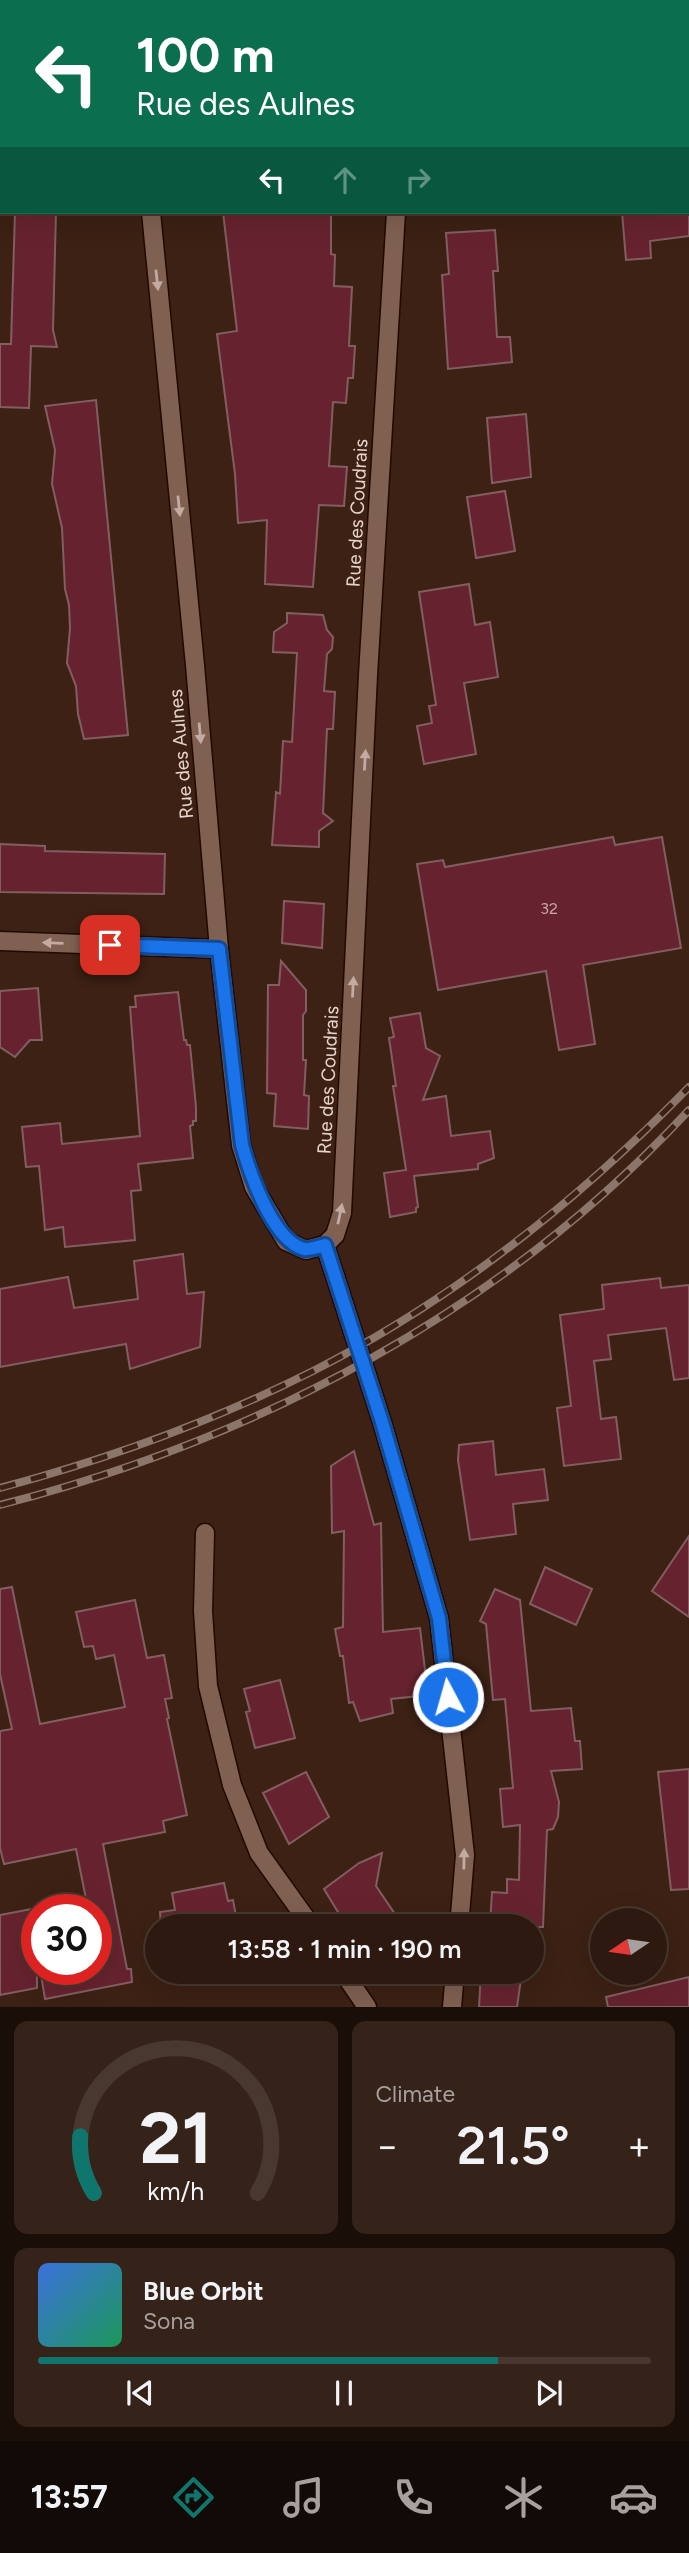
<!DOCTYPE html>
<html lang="en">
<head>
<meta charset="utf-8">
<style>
	body { margin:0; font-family:Figtree,sans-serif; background:#352218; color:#f1f3f6; height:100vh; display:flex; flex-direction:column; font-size:26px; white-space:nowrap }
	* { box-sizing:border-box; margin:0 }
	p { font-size:23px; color:#a7a09e }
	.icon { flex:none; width:38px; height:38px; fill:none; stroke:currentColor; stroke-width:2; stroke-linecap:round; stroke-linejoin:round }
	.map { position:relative; height:2007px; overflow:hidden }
	.drawer { display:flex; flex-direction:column; gap:14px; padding:14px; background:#190e08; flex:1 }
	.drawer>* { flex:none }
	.guide { position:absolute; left:0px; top:0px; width:690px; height:214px; box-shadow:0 7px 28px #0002,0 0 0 2px #48382f; background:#0b6e4f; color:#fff; overflow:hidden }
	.needle { width:46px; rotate:257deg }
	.buttons { position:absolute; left:590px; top:1908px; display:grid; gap:14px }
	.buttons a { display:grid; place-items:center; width:77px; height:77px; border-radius:50%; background:#2d190f; box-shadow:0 7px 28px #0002,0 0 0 2px #48382f; font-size:35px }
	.speed { position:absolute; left:21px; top:1894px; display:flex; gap:14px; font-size:35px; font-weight:700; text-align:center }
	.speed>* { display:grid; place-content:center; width:91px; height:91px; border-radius:50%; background:#2d190f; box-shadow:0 7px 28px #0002,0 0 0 2px #48382f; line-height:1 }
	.speed .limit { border:10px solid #d22; background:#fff; color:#111 }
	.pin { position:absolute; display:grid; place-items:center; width:60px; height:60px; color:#fff; margin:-30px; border-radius:14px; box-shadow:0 4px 10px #0006 }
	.me { position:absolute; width:77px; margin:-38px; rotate:354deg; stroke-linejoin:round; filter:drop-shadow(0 0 5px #0008) }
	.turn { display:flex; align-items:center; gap:24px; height:147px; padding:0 21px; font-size:32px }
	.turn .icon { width:91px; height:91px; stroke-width:2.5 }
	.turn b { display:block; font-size:49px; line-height:60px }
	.lanes { display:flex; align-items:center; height:66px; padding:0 21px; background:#0003; justify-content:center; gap:35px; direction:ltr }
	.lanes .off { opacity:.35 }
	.big { font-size:52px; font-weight:600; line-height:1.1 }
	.drawer .tile { flex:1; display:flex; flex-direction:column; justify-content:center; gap:10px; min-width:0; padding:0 24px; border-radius:14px; background:#352218 }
	.drawer .dial { align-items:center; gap:0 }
	.dial svg { height:182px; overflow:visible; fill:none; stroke:#48382f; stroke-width:7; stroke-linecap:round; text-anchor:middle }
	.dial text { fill:#f1f3f6; stroke:none }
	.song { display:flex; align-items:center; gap:21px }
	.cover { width:84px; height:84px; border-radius:10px; background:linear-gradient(135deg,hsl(220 70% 55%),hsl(150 70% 35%)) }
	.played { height:7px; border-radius:4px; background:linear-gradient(90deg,#0f766e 75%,#48382f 75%) }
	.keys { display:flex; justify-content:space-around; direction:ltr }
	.heat { display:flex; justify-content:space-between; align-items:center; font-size:38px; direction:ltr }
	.drawer .tiles { flex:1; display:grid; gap:14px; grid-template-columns:1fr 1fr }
	.tile:last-child { grid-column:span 2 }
	.trip { position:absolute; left:145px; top:1914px; width:399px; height:70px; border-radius:35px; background:#2d190f; box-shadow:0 7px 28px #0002,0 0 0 2px #48382f; font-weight:600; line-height:70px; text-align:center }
	.tab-bar { display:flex; height:112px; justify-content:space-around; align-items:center; background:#120a06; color:#a7a09e }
	.tab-bar .icon { width:49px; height:49px }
	.tab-bar .active { color:#0f766e }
	.tab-bar b { font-size:32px; color:#f1f3f6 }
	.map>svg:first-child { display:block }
</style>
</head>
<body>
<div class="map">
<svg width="689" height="2007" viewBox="0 0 689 2007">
	<rect width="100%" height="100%" fill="#3c2114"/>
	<!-- building -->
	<path fill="#66232f" stroke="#825e61" stroke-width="2" d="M15,212h41l-3,118 4,17 -26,-1 -2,62 -29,-1v-63h11z
		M223,212h108v42l4,1 -1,31 18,1 -3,59h6l-2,32h-5l-2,25 -13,-1 -4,64 18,1 -3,39 -25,-1 -6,82 -48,-3 2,-64 -29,3 -3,-49 -18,-140 20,-3z
		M622,212h67v24l-39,5 1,17 -25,2z
		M495,230l3,41h-5l4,66h13l2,25 -64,7 -6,-94 7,-1 -3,-41z
		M96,400l32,335 -44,4 -6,-25 -2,-28 -9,-23 3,-35 -1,-23 -4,-16 -3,-61 -10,-44 3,-34 -10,-44z
		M526,414l5,63 -39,6 -5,-65z
		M505,491l10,60 -39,7 -9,-61z
		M469,584l6,41 15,-3 8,55 -34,6 12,71 -52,10 -7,-38 15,-3 -3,-17 7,-1 -17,-113z
		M287,613l36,2 4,15 6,7 -1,12 -5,5 -3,37 11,1 -2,37h-6l-4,84 10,8 -14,10v16l-47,-2 4,-53 4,2 3,-53 9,1 5,-89 -24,-1 1,-20 13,-9z
		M613,837l2,8 47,-8 19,111 -98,17 12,79 -36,6 -13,-79 -108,19 -21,-126 26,-4 2,7z
		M0,844l45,2v5l120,3 -1,40 -164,-2z
		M284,901l40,3 -2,44 -40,-5z
		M281,961l25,29v21l-3,4v45h3l-2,35 5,1 -1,33 -34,-3 2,-32 -9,-1 1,-108h11z
		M38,988l4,52h-12l-15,17 -15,-10v-56z
		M178,992l6,48h2l1,5h3l6,62v14h-3v4l-3,1 3,32 -55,6 3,26 -10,1 4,49 -70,7 -2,-20 -18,3 -6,-64 -13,1 -4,-40 38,-4 2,21 78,-8 -10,-129h6l-1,-11z
		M420,1013l6,35 14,8 -17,44 23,-4 5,40 39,-5 4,27 -16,6v5l-64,7 4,31 -2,1v4l-26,5 -6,-44 22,-3 -13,-84h3l-7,-48 5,-1 -4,-19z
		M183,1254l4,40 17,-2 -4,55 -70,22 -4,-25 -126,23v-78l68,-12 6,31 64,-9 -4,-38z
		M660,1278l1,10 28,-3v93l-15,2 -8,-52 -58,7 3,24 -17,2 7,58 15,-2 5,42 -57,7 -7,-58 14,-2 -11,-91 44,-6 -2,-24z
		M493,1441l3,34 48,-6 4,31 -35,4 3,30 -46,6 -12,-80 1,-15z
		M354,1451l20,74 7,-2 2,109 37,-4 8,67 -37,4 2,14 -33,8 -7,-19 -4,1 -6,-47h-3l-5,-27 8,-2 1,-96 -12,2 -1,-67z
		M689,1536v81l-37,-26z
		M545,1567l47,22 -16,36 -46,-21z
		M12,1587l28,137 85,-17 -11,-52 -18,4 -3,-13 -9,1 -8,-35 59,-12 12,58 17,-3 8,43 -7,1 4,19 -2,1 20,96 -24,6 2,11 -62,12 24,125h4l1,13 -87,17 -5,-30h56v-60h-8l-12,-60 -72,15 -4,-16v-117l12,-2 -12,-55v-85z
		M495,1589l25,11 11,111 40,-3 4,33h5l2,28 -31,2 8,31 -1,15 -5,12 -6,1 -4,97h-59v-3l6,1 2,-33 15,1v-14l12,1 1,-55 -17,2 -3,-38 13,-1 -8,-89 -12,1 -7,-76 -6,-3z
		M280,1680l15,58 -40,10 -9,-36 4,-1 -6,-22z
		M689,1769v120l-18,1 -13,-118z
		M306,1772l23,45 -40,27 -26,-51z
		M382,1853l-6,33 19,28 -18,13h-30l-23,-38 35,-26z
		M224,1883l4,18 5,-1 5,27h-77l-1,-15 15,-2 -3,-17z
		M37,1908v80l-37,7v-80z
		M481,1972h41l-5,35h-38z
		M689,1977v30h-81l-2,-10z"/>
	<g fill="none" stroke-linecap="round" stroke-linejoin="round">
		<!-- minor casing -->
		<g stroke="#220901" stroke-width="21">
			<path id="minor" d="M118,0v2
				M474,0l3,2
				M409,2v-2
				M688,157l1,1
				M151,212l44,453 24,284 22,196 13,42 32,54 20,9 19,-5
				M396,212l-28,463 -26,538 -7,22 -10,10 57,177 57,196 26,237 -6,72
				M0,941l219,8
				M205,1533l-2,78 5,75 24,99 27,68 53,74
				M343,1972l24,35
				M452,2007l3,-35"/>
		</g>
		<!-- minor -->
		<use href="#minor" stroke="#806051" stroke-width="18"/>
		<!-- rail casing -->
		<g stroke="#8c756a" stroke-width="8">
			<path id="rail" d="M0,1488c108,-29 214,-67 313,-117 140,-71 267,-172 376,-284
				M0,1505c261,-67 505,-196 689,-395"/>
		</g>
		<!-- rail -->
		<use href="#rail" stroke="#3c2114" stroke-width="5" stroke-dasharray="16" stroke-linecap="butt"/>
	</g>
	<!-- one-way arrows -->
	<defs><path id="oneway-solid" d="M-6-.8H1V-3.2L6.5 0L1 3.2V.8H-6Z" transform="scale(1.75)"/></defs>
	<g fill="#c3aba1">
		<use href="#oneway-solid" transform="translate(157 280) rotate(84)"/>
		<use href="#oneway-solid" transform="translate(179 506) rotate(84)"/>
		<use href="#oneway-solid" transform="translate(200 733) rotate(85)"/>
		<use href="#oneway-solid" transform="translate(365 760) rotate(-87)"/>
		<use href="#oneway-solid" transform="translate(53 943) rotate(-178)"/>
		<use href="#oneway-solid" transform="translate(353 987) rotate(-87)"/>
		<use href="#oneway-solid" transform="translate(340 1214) rotate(-78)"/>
		<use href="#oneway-solid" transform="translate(464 1859) rotate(-89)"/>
	</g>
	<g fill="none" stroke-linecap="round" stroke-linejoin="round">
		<!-- route casing -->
		<g stroke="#114b97" stroke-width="18">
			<path id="route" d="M110,945l109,4 23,196c8,29 31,96 62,104 6,1 14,-2 21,-4l57,177 57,196 9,79"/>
		</g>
		<!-- route -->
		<use href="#route" stroke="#1a73e8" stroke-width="12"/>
	</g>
	<g text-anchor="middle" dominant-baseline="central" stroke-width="7" stroke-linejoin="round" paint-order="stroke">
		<!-- number labels -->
		<g font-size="16" fill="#c7a8a5">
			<text x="549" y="908">32</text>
		</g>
		<!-- street labels -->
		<g font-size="19" fill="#e7d4cc" stroke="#3c2114">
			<text transform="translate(357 513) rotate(-87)">Rue des Coudrais</text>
			<text transform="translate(181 754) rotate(-95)">Rue des Aulnes</text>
			<text transform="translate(328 1080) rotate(-87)">Rue des Coudrais</text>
		</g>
	</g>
</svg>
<div class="buttons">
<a><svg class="needle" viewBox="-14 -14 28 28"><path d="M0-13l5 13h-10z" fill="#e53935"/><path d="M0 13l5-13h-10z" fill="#a7a09e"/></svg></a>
</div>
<div class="speed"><div class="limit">30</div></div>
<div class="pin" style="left:110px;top:945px;background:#d93025"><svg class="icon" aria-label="arrive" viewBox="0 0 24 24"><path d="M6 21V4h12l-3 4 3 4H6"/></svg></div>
<svg class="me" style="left:448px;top:1697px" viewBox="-20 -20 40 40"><circle r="17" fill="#1a73e8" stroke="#fff" stroke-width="3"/><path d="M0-11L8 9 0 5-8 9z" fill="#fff"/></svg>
<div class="trip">13:58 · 1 min · 190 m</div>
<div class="guide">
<div class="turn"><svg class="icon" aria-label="left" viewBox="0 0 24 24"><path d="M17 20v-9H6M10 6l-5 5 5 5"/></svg><div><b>100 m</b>Rue des Aulnes</div></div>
<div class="lanes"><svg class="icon" aria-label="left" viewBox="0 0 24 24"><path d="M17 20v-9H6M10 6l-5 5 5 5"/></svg><svg class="icon off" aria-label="ahead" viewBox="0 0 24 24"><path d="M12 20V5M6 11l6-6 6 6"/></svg><svg class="icon off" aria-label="right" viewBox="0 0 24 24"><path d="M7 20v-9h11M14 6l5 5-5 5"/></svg></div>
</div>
</div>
<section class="drawer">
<div class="tiles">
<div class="tile dial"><svg viewBox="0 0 100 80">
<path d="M14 69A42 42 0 1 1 86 69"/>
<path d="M14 69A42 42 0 0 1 8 44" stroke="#0f766e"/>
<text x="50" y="56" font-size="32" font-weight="700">21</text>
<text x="50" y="72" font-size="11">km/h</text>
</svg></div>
<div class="tile"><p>Climate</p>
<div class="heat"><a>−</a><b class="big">21.5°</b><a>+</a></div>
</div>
<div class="tile">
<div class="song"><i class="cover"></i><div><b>Blue Orbit</b><p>Sona</p></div></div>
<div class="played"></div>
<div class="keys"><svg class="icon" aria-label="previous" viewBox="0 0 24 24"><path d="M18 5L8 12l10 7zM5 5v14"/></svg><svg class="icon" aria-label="pause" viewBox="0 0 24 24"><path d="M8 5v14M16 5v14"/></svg><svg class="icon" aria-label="next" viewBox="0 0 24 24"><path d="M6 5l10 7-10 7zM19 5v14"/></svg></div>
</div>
</div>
</section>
<nav class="tab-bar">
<b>13:57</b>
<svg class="icon active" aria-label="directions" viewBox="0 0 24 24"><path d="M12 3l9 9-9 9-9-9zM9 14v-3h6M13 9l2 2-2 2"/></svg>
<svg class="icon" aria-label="music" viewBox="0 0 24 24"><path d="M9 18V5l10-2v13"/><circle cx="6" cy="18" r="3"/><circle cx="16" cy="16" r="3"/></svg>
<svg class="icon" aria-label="phone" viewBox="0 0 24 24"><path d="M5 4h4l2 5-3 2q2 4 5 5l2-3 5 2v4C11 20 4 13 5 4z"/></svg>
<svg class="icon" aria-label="climate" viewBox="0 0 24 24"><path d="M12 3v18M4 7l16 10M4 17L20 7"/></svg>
<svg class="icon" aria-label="car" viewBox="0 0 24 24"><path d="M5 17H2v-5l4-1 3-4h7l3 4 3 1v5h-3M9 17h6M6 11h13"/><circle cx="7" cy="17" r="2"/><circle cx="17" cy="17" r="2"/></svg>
</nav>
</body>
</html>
